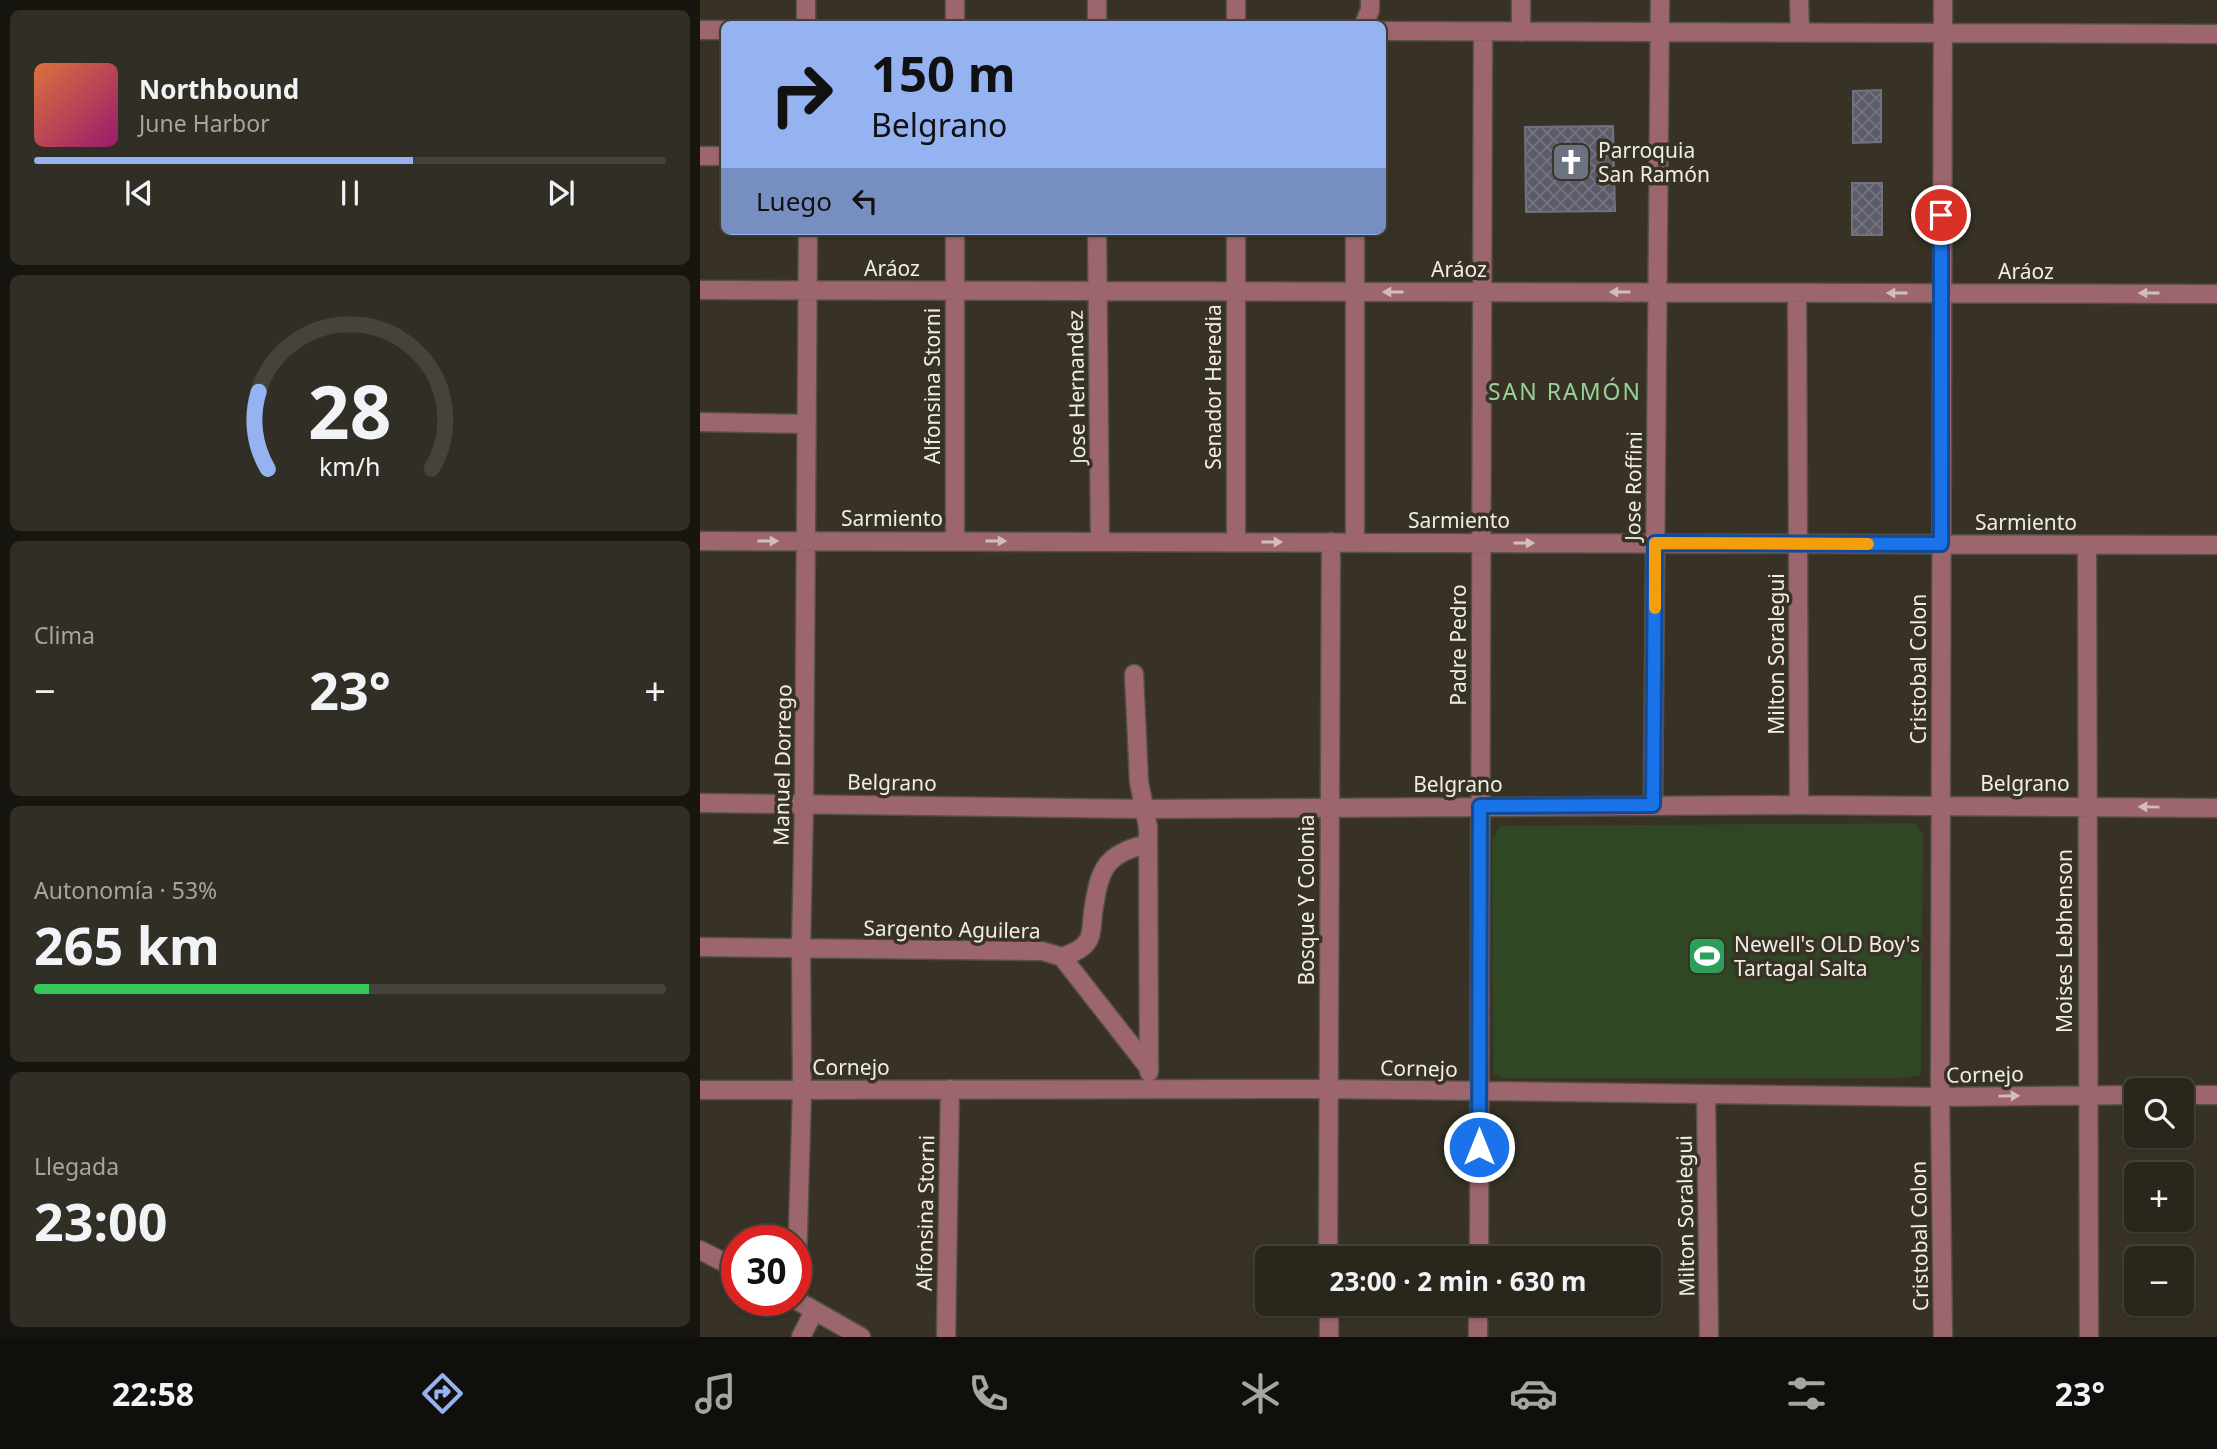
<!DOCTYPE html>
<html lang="es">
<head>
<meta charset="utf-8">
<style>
	body { margin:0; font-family:"Noto Sans",sans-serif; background:#312e25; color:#f1f3f6; height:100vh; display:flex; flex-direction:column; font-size:26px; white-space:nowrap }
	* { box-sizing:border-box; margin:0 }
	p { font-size:23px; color:#a5a5a3 }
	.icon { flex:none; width:38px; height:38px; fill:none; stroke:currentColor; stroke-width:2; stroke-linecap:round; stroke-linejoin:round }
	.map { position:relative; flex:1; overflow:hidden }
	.drawer { display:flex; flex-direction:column; gap:10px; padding:10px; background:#17150f; width:700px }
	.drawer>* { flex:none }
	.hud { position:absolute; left:21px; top:21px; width:665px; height:214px; border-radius:10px; box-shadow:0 2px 5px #0004,0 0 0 2px #45433b; background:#95b2f1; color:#111; overflow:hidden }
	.controls { position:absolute; left:1424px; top:1078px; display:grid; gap:14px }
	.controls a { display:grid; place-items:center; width:70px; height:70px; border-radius:10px; background:#29261c; box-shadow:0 2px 5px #0004,0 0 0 2px #45433b; font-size:35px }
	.speed { position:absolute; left:21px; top:1225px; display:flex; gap:14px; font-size:35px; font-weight:700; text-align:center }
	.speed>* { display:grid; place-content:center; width:91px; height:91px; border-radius:50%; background:#29261c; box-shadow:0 2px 5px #0004,0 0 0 2px #45433b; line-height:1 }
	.speed .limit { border:10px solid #d22; background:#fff; color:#111 }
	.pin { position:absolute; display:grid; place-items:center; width:60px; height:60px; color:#fff; margin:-30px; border:4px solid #fff; border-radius:50%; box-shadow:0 2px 7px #0007 }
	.me { position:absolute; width:77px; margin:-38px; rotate:0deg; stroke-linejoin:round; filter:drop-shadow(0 0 5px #0008) }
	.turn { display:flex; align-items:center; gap:24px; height:147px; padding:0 35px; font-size:32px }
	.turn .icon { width:91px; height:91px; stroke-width:2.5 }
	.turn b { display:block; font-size:49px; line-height:60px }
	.then { display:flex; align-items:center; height:66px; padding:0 35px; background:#0003; gap:14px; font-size:26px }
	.big { font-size:52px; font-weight:700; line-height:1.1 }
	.drawer .widget { flex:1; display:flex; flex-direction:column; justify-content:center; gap:10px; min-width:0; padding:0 24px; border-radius:10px; background:#312e25 }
	.drawer .dial { align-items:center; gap:0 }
	.dial svg { height:182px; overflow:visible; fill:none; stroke:#45433b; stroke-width:7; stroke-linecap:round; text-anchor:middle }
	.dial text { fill:#f1f3f6; stroke:none }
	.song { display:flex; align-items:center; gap:21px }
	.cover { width:84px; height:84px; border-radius:10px; background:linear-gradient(135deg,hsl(20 70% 55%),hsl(320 70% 35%)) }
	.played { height:7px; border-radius:4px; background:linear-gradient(90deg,#95b2f1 60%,#45433b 60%) }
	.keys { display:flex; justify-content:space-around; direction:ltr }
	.heat { display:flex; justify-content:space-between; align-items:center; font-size:38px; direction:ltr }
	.charge { height:10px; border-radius:5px; background:linear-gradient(90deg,#34c759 53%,#45433b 0) }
	.trip { position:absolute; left:555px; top:1246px; width:406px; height:70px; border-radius:10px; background:#29261c; box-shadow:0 2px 5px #0004,0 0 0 2px #45433b; font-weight:700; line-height:70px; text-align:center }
	.tabs { display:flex; height:112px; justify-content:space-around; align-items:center; background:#100f0b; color:#a5a5a3 }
	.tabs .icon { width:49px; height:49px }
	.tabs .active { color:#95b2f1 }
	.tabs b { font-size:32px; color:#f1f3f6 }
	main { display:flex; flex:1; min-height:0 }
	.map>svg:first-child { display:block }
</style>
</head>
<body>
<main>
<section class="drawer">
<div class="widget">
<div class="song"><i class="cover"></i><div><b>Northbound</b><p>June Harbor</p></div></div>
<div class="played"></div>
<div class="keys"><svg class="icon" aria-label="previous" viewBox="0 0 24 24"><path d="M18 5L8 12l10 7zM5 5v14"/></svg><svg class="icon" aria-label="pause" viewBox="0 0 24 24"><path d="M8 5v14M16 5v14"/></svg><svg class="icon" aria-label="next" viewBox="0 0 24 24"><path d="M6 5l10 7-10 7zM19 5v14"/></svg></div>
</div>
<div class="widget dial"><svg viewBox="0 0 100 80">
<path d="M14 69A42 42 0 1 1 86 69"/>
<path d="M14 69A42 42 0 0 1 10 35" stroke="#95b2f1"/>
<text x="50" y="56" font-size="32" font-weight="700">28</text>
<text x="50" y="72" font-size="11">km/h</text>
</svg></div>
<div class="widget"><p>Clima</p>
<div class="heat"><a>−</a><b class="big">23°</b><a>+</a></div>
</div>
<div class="widget"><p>Autonomía · 53%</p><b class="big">265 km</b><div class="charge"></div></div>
<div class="widget"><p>Llegada</p><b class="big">23:00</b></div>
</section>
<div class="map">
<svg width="1517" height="1337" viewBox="0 0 1517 1337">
	<defs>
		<pattern id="building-cross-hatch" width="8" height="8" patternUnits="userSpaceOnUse" patternTransform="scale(1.75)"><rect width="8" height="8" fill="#5c5b69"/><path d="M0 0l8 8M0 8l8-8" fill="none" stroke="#74737e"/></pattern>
	</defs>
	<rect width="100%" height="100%" fill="#373225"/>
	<!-- pitch -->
	<path fill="#2f4723" d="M1215,823l8,11 -2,241 -20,3h-396l-12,-4 -1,-235 8,-13z"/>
	<!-- building -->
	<path fill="url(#building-cross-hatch)" stroke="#727180" stroke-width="2" d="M1181,90v52l-28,1v-52z
		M913,126l2,85 -89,1 -1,-85z
		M1152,183h30v52h-30z"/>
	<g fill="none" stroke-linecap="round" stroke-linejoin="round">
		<!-- minor casing -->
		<g stroke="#555044" stroke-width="21">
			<path id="minor" d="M106,0v24
				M255,0v24
				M536,0v24
				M1099,0l1,32
				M1243,0l-3,1097 3,240
				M397,24v-24
				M664,24l6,-14v-10
				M0,30h24
				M682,31l835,3
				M821,32v-32
				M0,156h24
				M255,231v310
				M397,231l3,311
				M655,231v311
				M0,290l1517,4
				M1097,293l2,512
				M0,422l107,2
				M0,541l1517,4
				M536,542v-311
				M1387,545l2,792
				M434,674l5,108 9,45 1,245
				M0,803l444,6 655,-4 418,3
				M953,805l7,-805
				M0,947l342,4 20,6 87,111
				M362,957c10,-4 21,-7 27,-18 3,-6 3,-18 4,-26 6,-42 11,-60 55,-69
				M0,1090l627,-1 613,8 197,-2
				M1006,1094l3,243
				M1482,1095h35
				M0,1250l37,19
				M628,1258l3,-716
				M779,1258l4,-1226
				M96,1300l6,-210 -1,-141 3,-145 4,-573
				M96,1300l65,37
				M629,1304v33
				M101,1337l13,-26
				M246,1337l4,-248
				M778,1337v-33"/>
		</g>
		<!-- minor -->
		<use href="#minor" stroke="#9d656d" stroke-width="18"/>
	</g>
	<!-- one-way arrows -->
	<defs><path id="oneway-solid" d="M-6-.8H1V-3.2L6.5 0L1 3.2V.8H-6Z" transform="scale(1.75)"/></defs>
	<g fill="#d3bdba">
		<use href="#oneway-solid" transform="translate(693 292) rotate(180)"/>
		<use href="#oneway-solid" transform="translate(920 292) rotate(-180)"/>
		<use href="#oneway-solid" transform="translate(1197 293) rotate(180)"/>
		<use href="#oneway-solid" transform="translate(1449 293) rotate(-180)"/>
		<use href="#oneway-solid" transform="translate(68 541)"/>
		<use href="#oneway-solid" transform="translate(296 541)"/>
		<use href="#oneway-solid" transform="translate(572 542)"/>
		<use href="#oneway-solid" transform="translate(824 543)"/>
		<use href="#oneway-solid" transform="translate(1449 807) rotate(-179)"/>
		<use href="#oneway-solid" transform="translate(1309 1096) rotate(-1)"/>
	</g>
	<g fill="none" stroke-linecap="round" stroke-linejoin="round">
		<!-- route casing -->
		<g stroke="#114b97" stroke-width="18">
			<path id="route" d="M779,1147l1,-341 173,-1 2,-262 286,1v-329"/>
		</g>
		<!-- route -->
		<use href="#route" stroke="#1a73e8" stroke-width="12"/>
		<!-- slow -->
		<path stroke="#f59e0b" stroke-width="12" d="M955,608v-65l213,1"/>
	</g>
	<!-- icons -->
	<defs>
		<g id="church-square" transform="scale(2.0125)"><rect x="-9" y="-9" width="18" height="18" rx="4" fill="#6b7280" stroke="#373225"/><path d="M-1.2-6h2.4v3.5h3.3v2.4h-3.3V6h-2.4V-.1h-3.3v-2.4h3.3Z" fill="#fff"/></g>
		<g id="stadium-square" transform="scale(2.0125)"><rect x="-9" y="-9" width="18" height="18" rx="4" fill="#2e9e5b" stroke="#373225"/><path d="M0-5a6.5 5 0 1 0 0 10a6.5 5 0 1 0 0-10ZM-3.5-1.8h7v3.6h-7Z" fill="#fff"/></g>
	</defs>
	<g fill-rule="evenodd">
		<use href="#church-square" x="871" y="162"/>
		<use href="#stadium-square" x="1007" y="956"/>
	</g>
	<g text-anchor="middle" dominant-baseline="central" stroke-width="7" stroke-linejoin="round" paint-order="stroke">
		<!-- poi labels -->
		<g font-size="21" fill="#f0ede4" stroke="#373225" text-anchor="start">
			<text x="898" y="150">Parroquia<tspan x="898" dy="24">San Ramón</tspan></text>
			<text x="1034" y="944">Newell's OLD Boy's<tspan x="1034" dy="24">Tartagal Salta</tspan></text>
		</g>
		<!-- street labels -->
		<g font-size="21" fill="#f0ede4" stroke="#373225">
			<text x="192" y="268">Aráoz</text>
			<text x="759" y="269">Aráoz</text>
			<text x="1326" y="271">Aráoz</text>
			<text transform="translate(232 386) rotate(-90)">Alfonsina Storni</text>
			<text transform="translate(376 387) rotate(-91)">Jose Hernandez</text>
			<text transform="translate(513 387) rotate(-90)">Senador Heredia</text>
			<text transform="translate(933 486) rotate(-89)">Jose Roffini</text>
			<text x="192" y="518">Sarmiento</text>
			<text x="759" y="520">Sarmiento</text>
			<text x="1326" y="522">Sarmiento</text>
			<text transform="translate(758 645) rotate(-90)">Padre Pedro</text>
			<text transform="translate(1076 654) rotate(-90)">Milton Soralegui</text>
			<text transform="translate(1218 669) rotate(-90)">Cristobal Colon</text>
			<text transform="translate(82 765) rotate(-89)">Manuel Dorrego</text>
			<text transform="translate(192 782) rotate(1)">Belgrano</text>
			<text x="1325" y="783">Belgrano</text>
			<text x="758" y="784">Belgrano</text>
			<text transform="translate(606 900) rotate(-90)">Bosque Y Colonia</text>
			<text transform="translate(252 929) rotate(1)">Sargento Aguilera</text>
			<text transform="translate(1364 941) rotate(-90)">Moises Lebhenson</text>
			<text x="151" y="1067">Cornejo</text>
			<text transform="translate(719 1068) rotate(1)">Cornejo</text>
			<text transform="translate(1285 1074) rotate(-1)">Cornejo</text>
			<text transform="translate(225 1213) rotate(-89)">Alfonsina Storni</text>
			<text transform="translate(985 1216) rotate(-91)">Milton Soralegui</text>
			<text transform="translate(1219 1236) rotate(-91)">Cristobal Colon</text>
		</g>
		<!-- neighbourhood labels -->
		<g font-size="23" letter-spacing="2" fill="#97d197" stroke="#373225">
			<text x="865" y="391">SAN RAMÓN</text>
		</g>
	</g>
</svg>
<div class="controls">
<a><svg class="icon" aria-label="search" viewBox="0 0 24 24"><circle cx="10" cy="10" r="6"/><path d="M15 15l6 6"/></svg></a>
<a>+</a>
<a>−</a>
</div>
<div class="speed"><div class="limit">30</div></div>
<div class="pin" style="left:1241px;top:215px;background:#d93025"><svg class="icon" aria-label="arrive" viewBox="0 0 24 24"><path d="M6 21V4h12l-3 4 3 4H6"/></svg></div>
<svg class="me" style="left:779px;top:1147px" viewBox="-20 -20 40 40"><circle r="17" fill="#1a73e8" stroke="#fff" stroke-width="3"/><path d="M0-11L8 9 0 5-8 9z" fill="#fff"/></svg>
<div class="trip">23:00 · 2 min · 630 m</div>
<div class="hud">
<div class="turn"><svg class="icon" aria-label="right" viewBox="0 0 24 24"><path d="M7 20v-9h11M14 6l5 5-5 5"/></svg><div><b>150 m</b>Belgrano</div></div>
<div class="then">Luego<svg class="icon" aria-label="left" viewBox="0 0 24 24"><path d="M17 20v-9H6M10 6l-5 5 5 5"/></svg></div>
</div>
</div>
</main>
<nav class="tabs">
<b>22:58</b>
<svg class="icon active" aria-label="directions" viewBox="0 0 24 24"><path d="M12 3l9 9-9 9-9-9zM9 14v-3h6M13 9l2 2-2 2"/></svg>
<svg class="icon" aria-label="music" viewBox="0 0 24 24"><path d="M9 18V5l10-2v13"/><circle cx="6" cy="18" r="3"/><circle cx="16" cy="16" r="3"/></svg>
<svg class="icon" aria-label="phone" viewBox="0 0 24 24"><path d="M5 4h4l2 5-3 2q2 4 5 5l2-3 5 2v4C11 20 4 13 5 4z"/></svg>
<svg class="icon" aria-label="climate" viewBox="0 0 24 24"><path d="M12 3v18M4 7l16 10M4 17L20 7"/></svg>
<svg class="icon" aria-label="car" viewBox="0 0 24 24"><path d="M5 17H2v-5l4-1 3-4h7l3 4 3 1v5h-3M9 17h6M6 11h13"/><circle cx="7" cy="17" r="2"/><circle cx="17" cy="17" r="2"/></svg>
<svg class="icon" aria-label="filters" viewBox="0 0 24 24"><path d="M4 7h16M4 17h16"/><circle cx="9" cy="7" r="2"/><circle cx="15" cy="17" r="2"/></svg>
<b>23°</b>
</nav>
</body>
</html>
